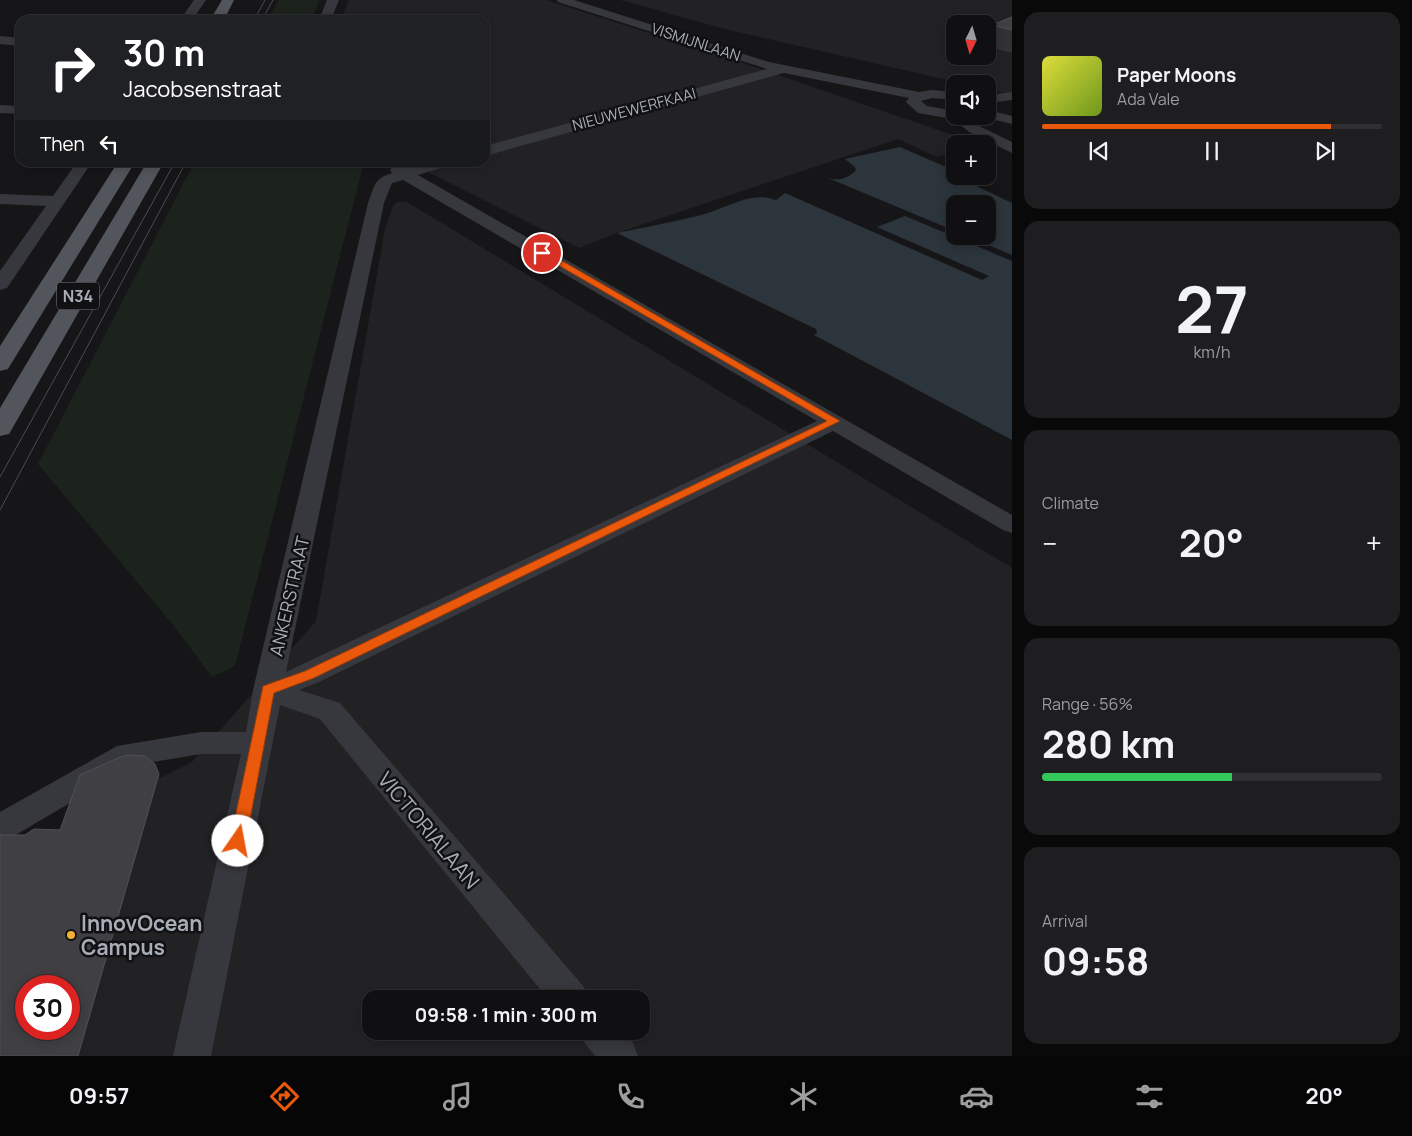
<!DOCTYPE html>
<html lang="en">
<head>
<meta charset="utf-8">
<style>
	body { margin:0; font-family:Manrope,sans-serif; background:#1e1e20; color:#f1f3f6; height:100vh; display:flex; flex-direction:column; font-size:19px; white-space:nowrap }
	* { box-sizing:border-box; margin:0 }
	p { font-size:16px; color:#9c9d9f }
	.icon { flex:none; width:28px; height:28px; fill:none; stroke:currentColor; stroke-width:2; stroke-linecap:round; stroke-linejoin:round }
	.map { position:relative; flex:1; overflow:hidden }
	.drawer { display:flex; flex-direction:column; gap:12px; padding:12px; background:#09090a; width:400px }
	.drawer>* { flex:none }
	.top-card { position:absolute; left:15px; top:15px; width:475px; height:152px; border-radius:15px; box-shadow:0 2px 12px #0003,0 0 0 1px #303032; background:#202124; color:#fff; overflow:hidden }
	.needle { width:32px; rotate:185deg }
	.controls { position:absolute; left:946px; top:15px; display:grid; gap:10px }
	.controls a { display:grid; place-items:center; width:50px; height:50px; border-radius:10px; background:#101012; box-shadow:0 2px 12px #0003,0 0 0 1px #303032; font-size:25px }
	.speed { position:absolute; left:15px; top:975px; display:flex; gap:10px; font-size:25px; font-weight:700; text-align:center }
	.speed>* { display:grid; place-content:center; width:65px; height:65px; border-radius:50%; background:#101012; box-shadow:0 2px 12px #0003,0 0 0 1px #303032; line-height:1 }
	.speed .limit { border:8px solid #d22; background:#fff; color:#111 }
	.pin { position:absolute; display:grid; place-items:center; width:42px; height:42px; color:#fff; margin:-21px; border:2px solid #fff; border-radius:50%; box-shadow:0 1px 5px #0007 }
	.me { position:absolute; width:55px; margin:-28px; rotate:12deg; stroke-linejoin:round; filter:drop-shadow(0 0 4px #0008) }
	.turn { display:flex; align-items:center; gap:18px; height:105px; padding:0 25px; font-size:22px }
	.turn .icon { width:65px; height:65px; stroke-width:2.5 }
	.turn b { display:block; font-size:35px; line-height:42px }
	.then { display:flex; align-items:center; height:48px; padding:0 25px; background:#0003; gap:10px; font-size:19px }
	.big { font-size:38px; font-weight:700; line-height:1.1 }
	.drawer .widget { flex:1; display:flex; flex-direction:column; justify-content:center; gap:8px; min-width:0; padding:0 18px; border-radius:15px; background:#1e1e20 }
	.drawer .dial { align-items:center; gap:0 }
	.dial b { font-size:65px; line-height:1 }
	.song { display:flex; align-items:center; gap:15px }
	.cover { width:60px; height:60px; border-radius:8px; background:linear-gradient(135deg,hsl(60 70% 55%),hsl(80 70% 35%)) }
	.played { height:5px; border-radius:2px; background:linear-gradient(90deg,#ea580c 85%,#303032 85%) }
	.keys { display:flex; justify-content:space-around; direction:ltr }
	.heat { display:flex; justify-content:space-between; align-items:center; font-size:28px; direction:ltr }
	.charge { height:8px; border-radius:4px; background:linear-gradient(90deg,#34c759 56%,#303032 0) }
	.trip { position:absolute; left:362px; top:990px; width:288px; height:50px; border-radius:15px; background:#101012; box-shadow:0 2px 12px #0003,0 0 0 1px #303032; font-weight:700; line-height:50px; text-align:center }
	.tabs { display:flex; height:80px; justify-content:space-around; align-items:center; background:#060607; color:#9c9d9f }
	.tabs .icon { width:35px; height:35px }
	.tabs .current { color:#ea580c }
	.tabs b { font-size:22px; color:#f1f3f6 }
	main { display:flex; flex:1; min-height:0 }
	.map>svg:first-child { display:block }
</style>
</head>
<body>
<main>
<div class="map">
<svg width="1012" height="1056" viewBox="0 0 1012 1056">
	<rect width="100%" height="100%" fill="#161618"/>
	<!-- built -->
	<path fill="#222225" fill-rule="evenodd" d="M349,0h197l212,68 221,76h-24v8l-18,5 -39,-18 -281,94 -38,15 -169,-85 75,-1v-142h-144z
		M620,0h392v98l-7,-5 -17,-4v-5h-23l-236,-54zM955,24h33v32h-33z
		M397,202h10l605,366v488h-1012v-198l192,-96 124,-141 69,-392 8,-23zM26,986h43v43h-43zM371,999h270v32h-270z"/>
	<!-- green -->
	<path fill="#1c231d" d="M279,0h41l-9,20h-43z
		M357,162l6,4 -128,500 -23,11 -38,-51 -136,-162 156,-301z"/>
	<!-- water -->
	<path fill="#2c353c" d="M900,147l55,24v5h13l7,3 -7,3 44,21v52l-45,-19h21v-32h-33v27l-127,-53c11,3 20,1 28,-8l-1,-3 -10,-8z
		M785,193l197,87 7,-4 -112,-49 28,-11 107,45v179l-198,-105 3,-2 -1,-4 -199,-96c28,-6 56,-11 84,-18 24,-6 50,-25 75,-15z"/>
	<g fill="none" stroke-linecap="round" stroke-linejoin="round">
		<!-- minor -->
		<path fill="#37383d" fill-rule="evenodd" d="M194,0h12l-14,20h-12z
			M327,0h12l-8,20h-12z
			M556,0h18l195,62 150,30 13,-2 23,2v8l-23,-2 -11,3 6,5 28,5v5h12l12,10 33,16v11l-43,-21 -16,-13 -35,-6 -12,-11 3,-4 -125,-25 -299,83v-10l282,-77 -209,-67z
			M0,36l20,2v8l-20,-2z
			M1012,92v8l-24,3v-8z
			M0,105l20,1v8l-20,-1z
			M988,110l24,6v8l-29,-7 5,-1z
			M77,162h15l-85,126 -7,2v-19l46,-65 -46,-2v-10l53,2z
			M426,162h25l-1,3 -32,10 594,340v18l-9,-3 -170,-99 -514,251 -20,8 41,13 244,284 5,12h-41l-228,-280 -40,-14 -69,351h-38l68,-302h-40l-66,11 -123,72 -12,4v-29l117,-66 84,-14h45l7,-42 115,-487c7,-17 5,-24 24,-30l-2,-3 2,-3 6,-2 9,3zM403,180l414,241 -531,251 98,-469 8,-20z
			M579,1031h43l11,12 5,13h-43l-10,-13z"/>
		<!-- primary -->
		<path fill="#53555c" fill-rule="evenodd" d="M222,0h12l-10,20h-14z
			M118,162h17l-124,202 -3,5 -8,2v-25z
			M147,162h17l-152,267 -3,5 -9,2v-28z"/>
		<!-- tram -->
		<path stroke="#4a4c52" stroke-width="1" d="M254,20l11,-20
			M262,20l11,-20
			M0,477l175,-315
			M0,510l186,-348"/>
	</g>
	<!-- wall -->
	<path fill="#323236" d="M1012,17v36l-24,-6 4,-22z"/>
	<!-- shaded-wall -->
	<path fill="#212124" d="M159,774l12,48 -62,234h-31z"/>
	<!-- building -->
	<path fill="#3f3f44" stroke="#4f5156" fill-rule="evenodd" d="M1012,17v13l-20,-5z
		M127,755l18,1 10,8 4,10 -81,282h-78v-221h25l9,-6 26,1 20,-55 38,-17zM26,986h43v43h-43z"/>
	<!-- route -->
	<path fill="#ea580c" stroke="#983908" d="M539,251h6l295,170 -526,257 -40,15 -28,148 -3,4 -5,2 -5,-2 -3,-4 33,-155 42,-15 522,-250 -288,-167z"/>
	<!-- markers -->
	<circle fill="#f2b134" stroke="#111113" stroke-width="2" cx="71" cy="935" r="5"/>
	<g text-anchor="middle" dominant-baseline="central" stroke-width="5" stroke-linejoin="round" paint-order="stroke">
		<!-- far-street labels -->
		<g font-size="15" fill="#a8adb8" stroke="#111113">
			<text transform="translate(696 42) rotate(18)">VISMIJNLAAN</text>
			<text transform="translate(634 109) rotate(-15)">NIEUWEWERFKAAI</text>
		</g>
		<!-- shield labels -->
		<rect fill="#111113" stroke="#7b7e86" stroke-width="1" x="57" y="282.5" width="42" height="27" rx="4"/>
		<g font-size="16" font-weight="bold" fill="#a8adb8">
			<text x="78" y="296">N34</text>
		</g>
		<!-- street labels -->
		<g font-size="18" fill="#a8adb8" stroke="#111113">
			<text transform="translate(289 596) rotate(-77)">ANKERSTRAAT</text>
		</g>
		<!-- near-street labels -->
		<g font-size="21" fill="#a8adb8" stroke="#111113">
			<text transform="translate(429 830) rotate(50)">VICTORIALAAN</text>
		</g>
		<!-- near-poi labels -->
		<g font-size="21" font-weight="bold" fill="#a8adb8" stroke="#111113" text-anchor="start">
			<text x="81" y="923">InnovOcean<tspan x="81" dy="24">Campus</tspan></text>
		</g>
	</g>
</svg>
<div class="controls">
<a><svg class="needle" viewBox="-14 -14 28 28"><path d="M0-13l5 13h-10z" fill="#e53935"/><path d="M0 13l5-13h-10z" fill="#9c9d9f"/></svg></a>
<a><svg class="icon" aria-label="sound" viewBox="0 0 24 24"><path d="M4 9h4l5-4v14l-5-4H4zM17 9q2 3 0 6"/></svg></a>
<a>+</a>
<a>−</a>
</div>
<div class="speed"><div class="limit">30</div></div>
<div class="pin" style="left:542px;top:253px;background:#d93025"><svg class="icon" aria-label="arrive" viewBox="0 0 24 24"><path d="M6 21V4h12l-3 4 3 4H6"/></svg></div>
<svg class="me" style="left:238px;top:841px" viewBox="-20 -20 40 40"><circle r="19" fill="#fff"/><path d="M0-13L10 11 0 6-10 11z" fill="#ea580c"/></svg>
<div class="trip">09:58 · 1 min · 300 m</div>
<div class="top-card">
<div class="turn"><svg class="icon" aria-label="right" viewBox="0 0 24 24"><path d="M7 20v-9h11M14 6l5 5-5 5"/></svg><div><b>30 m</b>Jacobsenstraat</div></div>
<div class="then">Then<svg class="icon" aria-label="left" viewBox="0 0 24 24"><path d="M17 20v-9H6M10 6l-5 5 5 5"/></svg></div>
</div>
</div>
<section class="drawer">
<div class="widget">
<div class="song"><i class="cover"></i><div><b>Paper Moons</b><p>Ada Vale</p></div></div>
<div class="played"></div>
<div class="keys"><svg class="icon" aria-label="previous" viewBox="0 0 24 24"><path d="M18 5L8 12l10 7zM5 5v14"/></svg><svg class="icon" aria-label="pause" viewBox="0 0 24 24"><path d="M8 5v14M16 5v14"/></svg><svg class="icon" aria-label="next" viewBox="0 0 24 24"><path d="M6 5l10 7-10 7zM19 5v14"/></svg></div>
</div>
<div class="widget dial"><b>27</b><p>km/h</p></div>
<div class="widget"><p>Climate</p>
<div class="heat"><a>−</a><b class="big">20°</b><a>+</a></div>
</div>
<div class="widget"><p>Range · 56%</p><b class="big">280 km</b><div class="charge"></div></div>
<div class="widget"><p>Arrival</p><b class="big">09:58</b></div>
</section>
</main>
<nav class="tabs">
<b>09:57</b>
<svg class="icon current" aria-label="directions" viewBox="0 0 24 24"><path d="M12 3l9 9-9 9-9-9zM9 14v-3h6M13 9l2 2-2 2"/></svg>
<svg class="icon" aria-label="music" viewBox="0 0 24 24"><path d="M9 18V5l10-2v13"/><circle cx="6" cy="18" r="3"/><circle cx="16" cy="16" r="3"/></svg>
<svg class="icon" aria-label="phone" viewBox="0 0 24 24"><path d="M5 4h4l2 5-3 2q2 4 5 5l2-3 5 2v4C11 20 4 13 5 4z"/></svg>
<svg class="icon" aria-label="climate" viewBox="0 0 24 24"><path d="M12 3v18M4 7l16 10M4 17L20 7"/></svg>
<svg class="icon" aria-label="car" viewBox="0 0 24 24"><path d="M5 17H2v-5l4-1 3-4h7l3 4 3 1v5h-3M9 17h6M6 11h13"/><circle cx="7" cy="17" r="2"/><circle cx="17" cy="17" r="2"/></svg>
<svg class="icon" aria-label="filters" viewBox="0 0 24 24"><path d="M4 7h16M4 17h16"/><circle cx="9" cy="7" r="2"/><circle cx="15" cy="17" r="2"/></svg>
<b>20°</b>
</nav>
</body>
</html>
